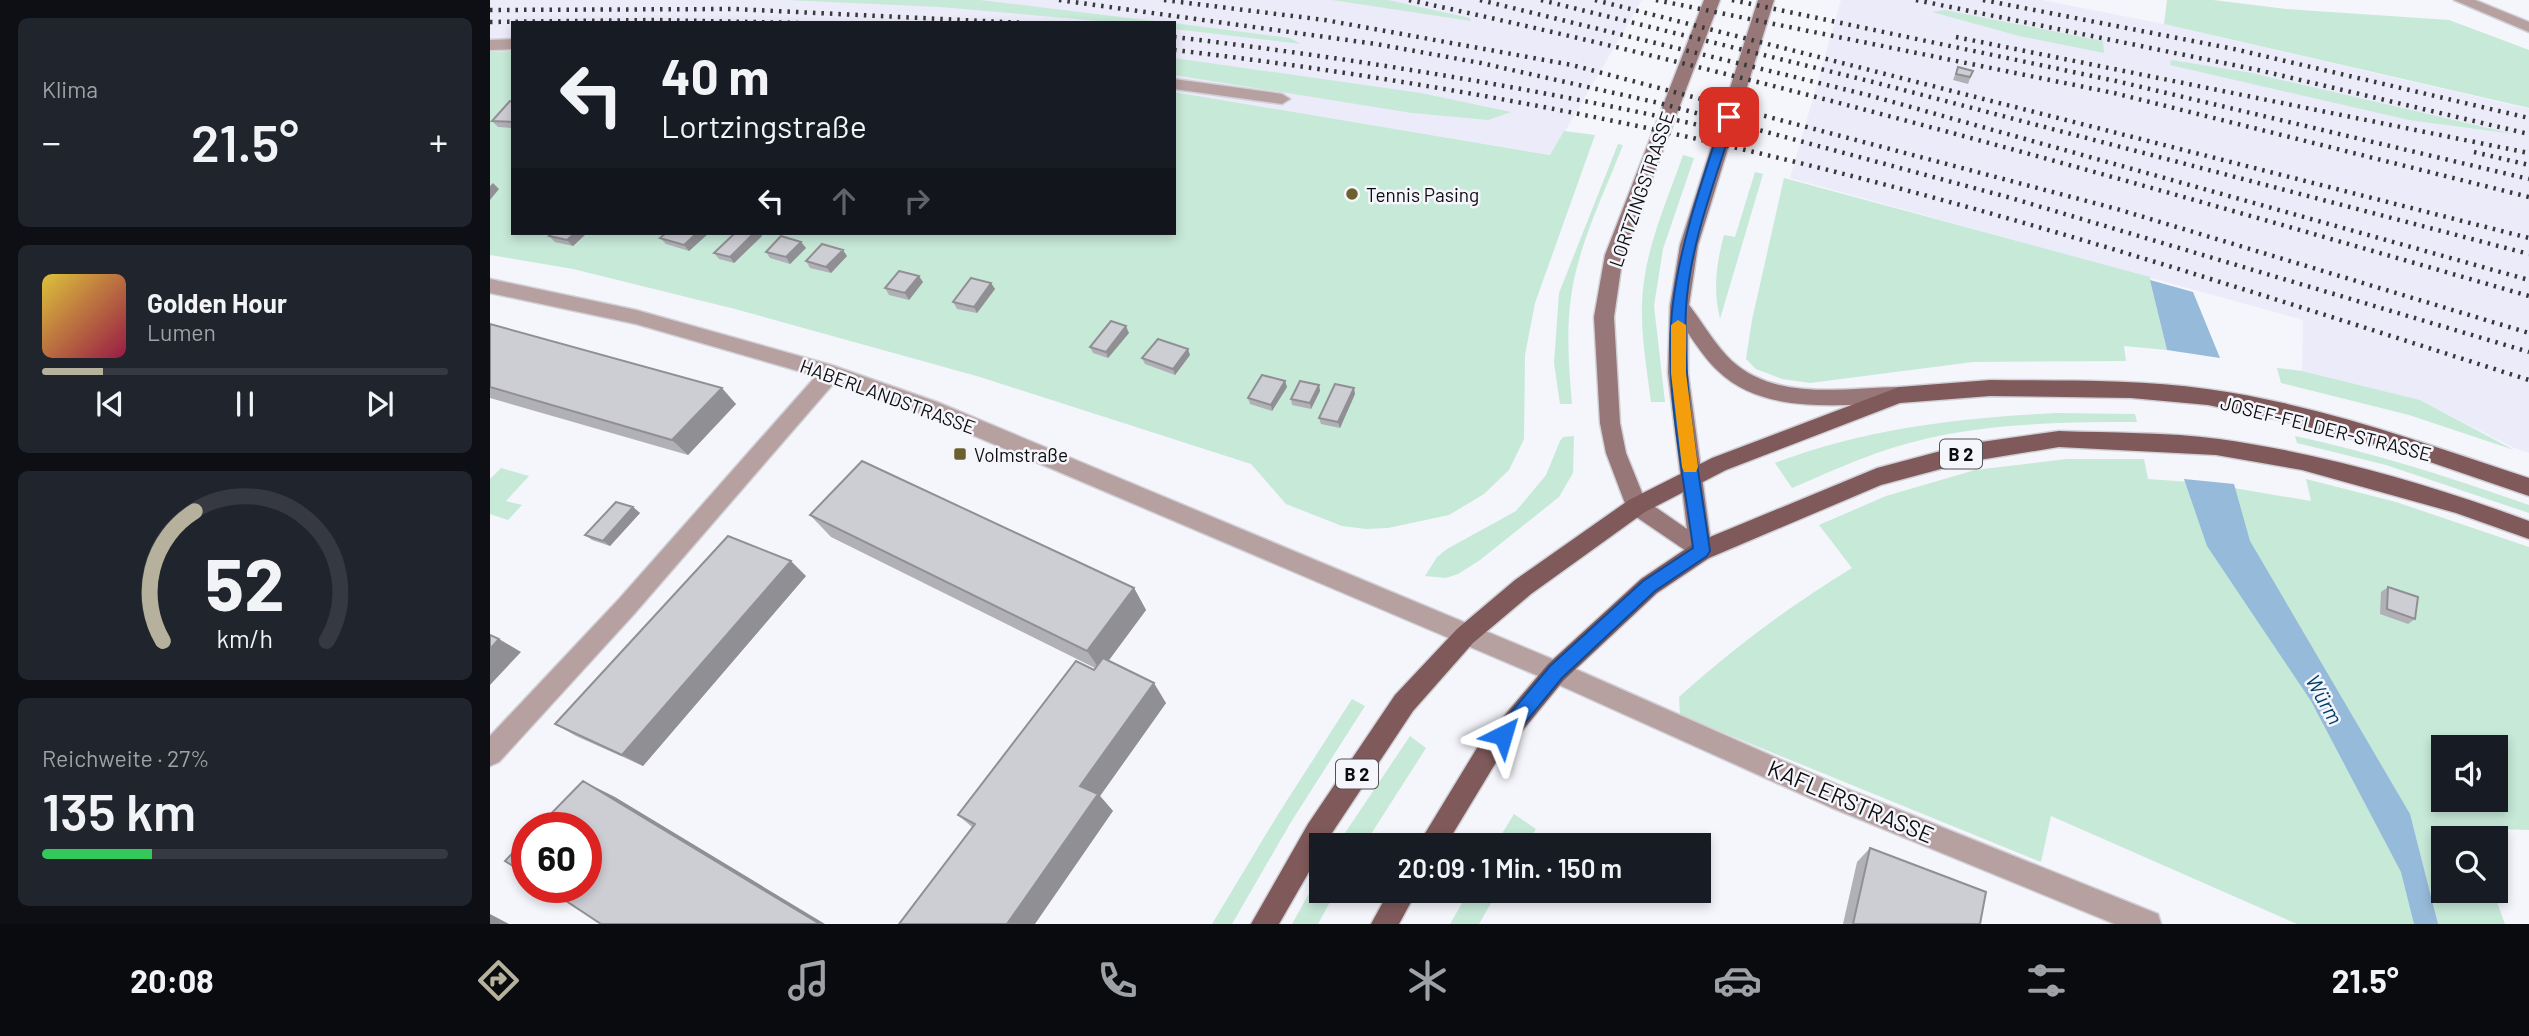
<!DOCTYPE html>
<html lang="de">
<head>
<meta charset="utf-8">
<style>
	body { margin:0; font-family:Barlow,sans-serif; background:#20242c; color:#f1f3f6; height:100vh; display:flex; flex-direction:column; font-size:26px; white-space:nowrap }
	* { box-sizing:border-box; margin:0 }
	p { font-size:23px; color:#9ea1a6 }
	.icon { flex:none; width:38px; height:38px; fill:none; stroke:currentColor; stroke-width:2; stroke-linecap:round; stroke-linejoin:round }
	.map { position:relative; flex:1; overflow:hidden }
	.sheet { display:flex; flex-direction:column; gap:18px; padding:18px; background:#0d0f14; width:490px }
	.sheet>* { flex:none }
	.hud { position:absolute; left:21px; top:21px; width:665px; height:214px; border-radius:0px; box-shadow:0 4px 10px #0003; background:#171b24; color:#f1f3f6; overflow:hidden }
	.fabs { position:absolute; left:1941px; top:735px; display:grid; gap:14px }
	.fabs a { display:grid; place-items:center; width:77px; height:77px; border-radius:0px; background:#171b24; box-shadow:0 4px 10px #0003; font-size:35px }
	.speed { position:absolute; left:21px; top:812px; display:flex; gap:14px; font-size:35px; font-weight:700; text-align:center }
	.speed>* { display:grid; place-content:center; width:91px; height:91px; border-radius:50%; background:#171b24; box-shadow:0 4px 10px #0003; line-height:1 }
	.speed .limit { border:10px solid #d22; background:#fff; color:#111 }
	.pin { position:absolute; display:grid; place-items:center; width:60px; height:60px; color:#fff; margin:-30px; border-radius:14px; box-shadow:0 4px 10px #0006 }
	.me { position:absolute; width:77px; margin:-38px; rotate:40deg; stroke-linejoin:round; filter:drop-shadow(0 0 5px #0008) }
	.turn { display:flex; align-items:center; gap:24px; height:147px; padding:0 35px; font-size:32px }
	.turn .icon { width:91px; height:91px; stroke-width:2.5 }
	.turn b { display:block; font-size:49px; line-height:60px }
	.lanes { display:flex; align-items:center; height:66px; padding:0 35px; background:#0003; justify-content:center; gap:35px; direction:ltr }
	.lanes .off { opacity:.35 }
	.big { font-size:52px; font-weight:600; line-height:1.1 }
	.sheet .widget { flex:1; display:flex; flex-direction:column; justify-content:center; gap:10px; min-width:0; padding:0 24px; border-radius:10px; background:#20242c }
	.sheet .dial { align-items:center; gap:0 }
	.dial svg { height:182px; overflow:visible; fill:none; stroke:#363941; stroke-width:7; stroke-linecap:round; text-anchor:middle }
	.dial text { fill:#f1f3f6; stroke:none }
	.song { display:flex; align-items:center; gap:21px }
	.cover { width:84px; height:84px; border-radius:10px; background:linear-gradient(135deg,hsl(50 70% 55%),hsl(340 70% 35%)) }
	.played { height:7px; border-radius:4px; background:linear-gradient(90deg,#b5b19c 15%,#363941 15%) }
	.keys { display:flex; justify-content:space-around; direction:ltr }
	.heat { display:flex; justify-content:space-between; align-items:center; font-size:38px; direction:ltr }
	.charge { height:10px; border-radius:5px; background:linear-gradient(90deg,#34c759 27%,#363941 0) }
	.trip { position:absolute; left:819px; top:833px; width:402px; height:70px; border-radius:0px; background:#171b24; box-shadow:0 4px 10px #0003; font-weight:600; line-height:70px; text-align:center }
	.dock { display:flex; height:112px; justify-content:space-around; align-items:center; background:#090b0e; color:#9ea1a6 }
	.dock .icon { width:49px; height:49px }
	.dock .current { color:#b5b19c }
	.dock b { font-size:32px; color:#f1f3f6 }
	main { display:flex; flex:1; min-height:0 }
	.map>svg:first-child { display:block }
</style>
</head>
<body>
<main>
<section class="sheet">
<div class="widget"><p>Klima</p>
<div class="heat"><a>−</a><b class="big">21.5°</b><a>+</a></div>
</div>
<div class="widget">
<div class="song"><i class="cover"></i><div><b>Golden Hour</b><p>Lumen</p></div></div>
<div class="played"></div>
<div class="keys"><svg class="icon" aria-label="previous" viewBox="0 0 24 24"><path d="M18 5L8 12l10 7zM5 5v14"/></svg><svg class="icon" aria-label="pause" viewBox="0 0 24 24"><path d="M8 5v14M16 5v14"/></svg><svg class="icon" aria-label="next" viewBox="0 0 24 24"><path d="M6 5l10 7-10 7zM19 5v14"/></svg></div>
</div>
<div class="widget dial"><svg viewBox="0 0 100 80">
<path d="M14 69A42 42 0 1 1 86 69"/>
<path d="M14 69A42 42 0 0 1 28 12" stroke="#b5b19c"/>
<text x="50" y="56" font-size="32" font-weight="700">52</text>
<text x="50" y="72" font-size="11">km/h</text>
</svg></div>
<div class="widget"><p>Reichweite · 27%</p><b class="big">135 km</b><div class="charge"></div></div>
</section>
<div class="map">
<svg width="2039" height="924" viewBox="0 0 2039 924">
	<rect width="100%" height="100%" fill="#f5f5fc"/>
	<!-- built -->
	<path fill="#ecebfa" d="M0,0h1152l-91,155 -377,-63v-69h-661v28l-23,1z
		M1351,0h201l122,24 365,85v344l-15,-5 -94,-48 -118,-29 1,-51 -513,-142z"/>
	<!-- green -->
	<path fill="#c7e9d8" fill-rule="evenodd" d="M296,0h194l190,23h-47l-183,-16z
		M842,0h56l82,18 1,3z
		M1677,0h46l73,9 163,11 80,30v58l-365,-84z
		M1455,10l158,31 1,12 -85,-17 -87,-24z
		M684,23l116,15 11,6 -127,-15z
		M23,51v182h661v-141l376,63 14,-24 31,4 -60,168 -10,52 -1,84 -15,31 -25,24 -35,21 -61,13 -22,1 -24,-3 -56,-22 -35,-40 -271,-87 -245,-68 -162,-40 -83,-14v-203z
		M684,58l247,35 90,19 -23,8 -76,-7 -238,-38z
		M1681,60l81,13 262,61 -105,-14 -239,-55z
		M1128,144l5,1c-19,49 -45,100 -52,152 -5,36 -2,72 1,107h-12l-6,-41 5,-70z
		M1193,155l11,3 -31,91 -9,57 11,96h-14c-4,-32 -10,-65 -9,-97 1,-52 24,-101 41,-150z
		M1265,172l8,2 -43,145c-7,-30 -4,-54 4,-84l11,2z
		M1294,178l366,99 17,73 -43,-4 2,15 -153,1 -163,21 -28,-4 -26,-10 -10,-10 6,-39z
		M1787,368l25,3 118,29 94,50 -105,-35 -128,-32z
		M1566,413l79,1 2,8c-83,0 -166,1 -245,26 -35,11 -67,26 -100,40l-17,-25c91,-35 185,-45 281,-50z
		M1084,436l-1,37 -14,24 -79,63 -22,14 -12,4 -21,-2 12,-19 10,-8 69,-38 30,-36 14,-34 3,-4z
		M1805,436c80,17 157,42 234,69v8l-143,-48 -89,-22z
		M1577,459h77l4,20 56,4 107,18 -5,-22 90,23 133,45v283l-58,-2 3,10h-31v53h50l12,33h-208l-246,-108 -10,46 -361,-147 -1,-18c56,-50 109,-90 173,-129l-33,-43 67,-29 89,-26zM1953,747h53v53h-53z
		M11,468l28,8 -23,25 16,4 -14,15 -18,-6v-35z
		M862,699l13,7 -74,116 -59,102h-20l65,-108z
		M920,736l16,12 -62,97h-27z
		M1024,814l22,15 -10,16h-31z
		M831,872v19h15l-18,33h-26z
		M979,891h29l-19,33h-29z"/>
	<!-- water -->
	<path fill="#96bad9" d="M1660,280l43,12 27,66 -53,-8z
		M1694,479l50,5 16,57 160,273 28,110h-24l-13,-52 -90,-171 -104,-155z"/>
	<g fill="none" stroke-linecap="round" stroke-linejoin="round">
		<!-- lane casing -->
		<g stroke="#d0d0d6" stroke-width="3">
			<path id="lane" d="M23,39v10l-23,1v-10z
				M684,79l108,15 8,5 -8,5 -108,-15z"/>
		</g>
		<!-- street casing -->
		<g stroke="#d0d0d6" stroke-width="3">
			<path id="street" d="M1964,0h21l54,22v10z
				M0,279l146,31 195,55 106,37 627,262 283,125 311,125 3,10h-46l-285,-117 -282,-127 -625,-266 -88,-32 -200,231 -136,149 -9,4v-30l129,-137 197,-223 -180,-52 -146,-31z"/>
		</g>
		<!-- secondary casing -->
		<g stroke="#d0d0d6" stroke-width="3">
			<path id="secondary" d="M1214,0h16l-97,255 -9,62 6,106 6,30 19,47 42,29 -19,-156 2,-67 10,-61 78,-245h16l-76,245 -9,60c14,18 26,40 43,56 44,40 112,27 167,26l7,2 3,6 -3,6 -7,2c-59,1 -134,13 -181,-32 -12,-11 -21,-25 -30,-38v40l24,178 -3,7 -8,3 -72,-49 -3,-6 -20,-53 -6,-30 -6,-106 11,-62z"/>
		</g>
		<!-- primary casing -->
		<g stroke="#d0d0d6" stroke-width="3">
			<path id="primary" d="M1500,380c72,1 146,-1 217,9 110,15 217,54 322,89v18l-134,-46 -106,-28 -81,-17 -77,-7 -141,-2 -90,7 -174,67 -81,42 -114,82 -58,49 -60,68 -89,134h-3v6l-42,73h-28l57,-100 87,-129 62,-66 58,-49 114,-80 83,-42 187,-71z
				M1569,431c53,2 108,1 160,8 106,15 210,45 310,82v18l-73,-26 -154,-43 -86,-15 -157,-8 -92,15 -86,23 -172,73 -52,35 -93,87 -69,84 -49,81h-28l59,-97 71,-84 93,-85 52,-35 184,-76 90,-24z
				M899,891h28l-18,33h-28z"/>
		</g>
		<!-- lane -->
		<use href="#lane" fill="#b7a0a0" fill-rule="evenodd"/>
		<!-- street -->
		<use href="#street" fill="#b7a0a0" fill-rule="evenodd"/>
		<!-- secondary -->
		<use href="#secondary" fill="#977777" fill-rule="evenodd"/>
		<!-- primary -->
		<use href="#primary" fill="#805a5a" fill-rule="evenodd"/>
		<!-- rail -->
		<path stroke="#39393c" stroke-width="4.5" stroke-dasharray="2.5 6" stroke-linecap="butt" d="M569,0l317,44 105,19 178,40 352,95 518,154
			M674,0l161,20 247,45 545,144 412,124
			M919,0c378,81 749,189 1120,296
			M990,0l388,95 661,185
			M1051,0l332,82 656,172
			M1105,0l934,238
			M1166,0l458,93 415,104
			M1242,0l384,81 413,98
			M1426,0l342,70 271,64
			M1493,0l251,49 295,69
			M0,10l244,-1 291,14
			M0,22l164,-2 147,3
			M684,37c187,22 372,53 556,95
			M1466,37l573,116
			M684,50c223,26 444,67 662,122 234,59 463,135 693,208
			M1984,152l55,13"/>
	</g>
	<!-- wall -->
	<path fill="#b0b0b6" d="M1468,67l15,4 -5,13 -15,-4z
		M23,102v26l-15,-1 -6,-6z
		M62,233h35l-14,13 -18,-4 -6,-6z
		M176,233h43l-20,18 -23,-7 -6,-6z
		M245,233h25l2,3 -28,27 -15,-4 -5,-6z
		M311,242l5,6 -16,16 -20,-6 -4,-6z
		M357,256l-16,17 -21,-5 -4,-7z
		M433,282l-14,18 -20,-5 -4,-7z
		M501,283l4,6 -18,24 -20,-4 -4,-7z
		M0,324l246,80 -48,51 -198,-57z
		M639,333l-21,25 -15,-5 -3,-6z
		M700,355l-15,20 -30,-11 -3,-6z
		M795,381l2,6 -15,24 -22,-7 -2,-6z
		M829,385l1,6 -9,18 -19,-4 -1,-6z
		M865,394l-15,34 -19,-4 -2,-6z
		M143,507l7,6 -30,33 -18,-6 -7,-5z
		M320,515l324,73 12,22 -38,51 58,42 -66,93 13,15 -141,16 -14,-12 137,-147 -264,-131z
		M316,576l-163,190 -67,-30 -21,-12z
		M1898,587l27,32 -7,5 -28,-10 1,-22z
		M1380,848l110,76h-137l14,-62z"/>
	<!-- shaded-wall -->
	<path fill="#909094" d="M3,183l6,6 -9,11v-14z
		M85,233h12l-14,13 -6,-6z
		M207,233h12l-20,18 -5,-6z
		M264,233h6l2,3 -28,27 -4,-6z
		M311,242l5,6 -16,16 -4,-7z
		M353,250l4,6 -16,17 -5,-6z
		M429,276l4,6 -14,18 -4,-7z
		M501,283l4,6 -18,24 -3,-6z
		M636,326l3,7 -21,25 -2,-6z
		M698,349l2,6 -15,20 -2,-6z
		M795,381l2,6 -15,24 -1,-6z
		M829,385l1,6 -9,18 -1,-6z
		M232,388l14,16 -48,51 -16,-15z
		M864,388l1,6 -15,34 -2,-6z
		M143,507l7,6 -30,33 -7,-5z
		M301,561l15,15 -163,190 -21,-11z
		M644,588l12,22 -45,61 -14,-20z
		M9,639l22,13 -31,33v-36z
		M664,683l12,20 -66,93 13,15 -78,113h-28l73,-138z
		M93,781l32,16 210,127h-5z
		M0,914l19,10h-19z"/>
	<!-- building -->
	<path fill="#cdcdd4" stroke="#909094" stroke-width="2" d="M1468,67l15,4 -3,6 -14,-3z
		M20,101l3,1v20l-21,-1z
		M62,233h23l-8,7 -18,-4z
		M176,233h31l-13,12 -24,-7z
		M245,233h19l-24,24 -16,-4z
		M291,236l20,6 -15,15 -20,-5z
		M332,244l21,6 -17,17 -20,-6z
		M409,271l20,5 -14,17 -20,-5z
		M481,278l20,5 -17,24 -21,-5z
		M621,321l15,5 -20,26 -16,-5z
		M0,324l232,64 -50,52 -182,-53z
		M668,339l30,10 -15,20 -31,-11z
		M772,375l23,6 -14,24 -23,-7z
		M810,381l19,4 -9,18 -19,-4z
		M845,384l19,4 -16,34 -19,-4z
		M372,461l272,127 -47,63 -277,-136z
		M126,502l17,5 -30,34 -18,-6z
		M238,536l63,25 -169,194 -67,-31z
		M1898,587l30,10 -3,22 -28,-10z
		M0,635l9,4 -9,10z
		M613,658l51,25 -74,103 18,8 -91,130h-108l76,-100 -17,-9 118,-154 18,9z
		M93,781l237,143h-219l-56,-37h41v-59h-49z
		M37,838v37l-22,-14z
		M1380,848l116,44 -6,32h-127z"/>
	<!-- route -->
	<path fill="#1a73e8" stroke="#114b97" stroke-width="2" d="M1239,113l6,4c-19,62 -45,125 -49,191 -4,81 13,163 24,243l-3,5 -52,35 -93,87 -52,63 -7,3 -6,-3 -3,-6 3,-6 53,-63 93,-85 50,-33c-10,-77 -30,-169 -20,-245 8,-64 30,-124 50,-186z"/>
	<!-- slow -->
	<path fill="#f59e0b" d="M1188,320l8,5v48l12,94 -2,5h-12l-2,-5 -11,-94v-48z"/>
	<!-- markers -->
	<g fill="#6c612e" stroke="#f5f5fc" stroke-width="2.5">
		<circle cx="862" cy="194" r="7"/>
		<rect x="463" y="447" width="14" height="14" rx="3.5"/>
	</g>
	<g text-anchor="middle" dominant-baseline="central" stroke-width="5" stroke-linejoin="round" paint-order="stroke">
		<!-- shield labels -->
		<g fill="#f5f5fc" stroke="#525255" stroke-width="2">
			<rect x="1450" y="439.5" width="42" height="29" rx="5"/>
			<rect x="846" y="759.5" width="42" height="29" rx="5"/>
		</g>
		<g font-size="18" font-weight="bold" fill="#0c0c0e">
			<text x="1471" y="454">B 2</text>
			<text x="867" y="774">B 2</text>
		</g>
		<!-- street labels -->
		<g font-size="19" fill="#0c0c0e" stroke="#f5f5fc">
			<text transform="translate(1151 189) rotate(-71)">LORTZINGSTRASSE</text>
			<text transform="translate(398 396) rotate(20)">HABERLANDSTRASSE</text>
			<text transform="translate(1836 428) rotate(14)">JOSEF-FELDER-STRASSE</text>
		</g>
		<!-- poi labels -->
		<g font-size="19" fill="#0c0c0e" stroke="#f5f5fc" text-anchor="start">
			<text x="876" y="194">Tennis Pasing</text>
			<text x="484" y="454">Volmstraße</text>
		</g>
		<!-- water labels -->
		<g font-size="21" font-style="italic" fill="#003f66" stroke="#f5f5fc">
			<text transform="translate(1835 699) rotate(61)">Würm</text>
		</g>
		<!-- near-street labels -->
		<g font-size="23" fill="#0c0c0e" stroke="#f5f5fc">
			<text transform="translate(1361 801) rotate(23)">KAFLERSTRASSE</text>
		</g>
	</g>
</svg>
<div class="fabs">
<a><svg class="icon" aria-label="sound" viewBox="0 0 24 24"><path d="M4 9h4l5-4v14l-5-4H4zM17 9q2 3 0 6"/></svg></a>
<a><svg class="icon" aria-label="search" viewBox="0 0 24 24"><circle cx="10" cy="10" r="6"/><path d="M15 15l6 6"/></svg></a>
</div>
<div class="speed"><div class="limit">60</div></div>
<div class="pin" style="left:1239px;top:117px;background:#d93025"><svg class="icon" aria-label="arrive" viewBox="0 0 24 24"><path d="M6 21V4h12l-3 4 3 4H6"/></svg></div>
<svg class="me" style="left:1013px;top:735px" viewBox="-20 -20 40 40"><path d="M0-17L14 15 0 8-14 15z" fill="#1a73e8" stroke="#fff" stroke-width="4"/></svg>
<div class="trip">20:09 · 1 Min. · 150 m</div>
<div class="hud">
<div class="turn"><svg class="icon" aria-label="left" viewBox="0 0 24 24"><path d="M17 20v-9H6M10 6l-5 5 5 5"/></svg><div><b>40 m</b>Lortzingstraße</div></div>
<div class="lanes"><svg class="icon" aria-label="left" viewBox="0 0 24 24"><path d="M17 20v-9H6M10 6l-5 5 5 5"/></svg><svg class="icon off" aria-label="ahead" viewBox="0 0 24 24"><path d="M12 20V5M6 11l6-6 6 6"/></svg><svg class="icon off" aria-label="right" viewBox="0 0 24 24"><path d="M7 20v-9h11M14 6l5 5-5 5"/></svg></div>
</div>
</div>
</main>
<nav class="dock">
<b>20:08</b>
<svg class="icon current" aria-label="directions" viewBox="0 0 24 24"><path d="M12 3l9 9-9 9-9-9zM9 14v-3h6M13 9l2 2-2 2"/></svg>
<svg class="icon" aria-label="music" viewBox="0 0 24 24"><path d="M9 18V5l10-2v13"/><circle cx="6" cy="18" r="3"/><circle cx="16" cy="16" r="3"/></svg>
<svg class="icon" aria-label="phone" viewBox="0 0 24 24"><path d="M5 4h4l2 5-3 2q2 4 5 5l2-3 5 2v4C11 20 4 13 5 4z"/></svg>
<svg class="icon" aria-label="climate" viewBox="0 0 24 24"><path d="M12 3v18M4 7l16 10M4 17L20 7"/></svg>
<svg class="icon" aria-label="car" viewBox="0 0 24 24"><path d="M5 17H2v-5l4-1 3-4h7l3 4 3 1v5h-3M9 17h6M6 11h13"/><circle cx="7" cy="17" r="2"/><circle cx="17" cy="17" r="2"/></svg>
<svg class="icon" aria-label="filters" viewBox="0 0 24 24"><path d="M4 7h16M4 17h16"/><circle cx="9" cy="7" r="2"/><circle cx="15" cy="17" r="2"/></svg>
<b>21.5°</b>
</nav>
</body>
</html>
